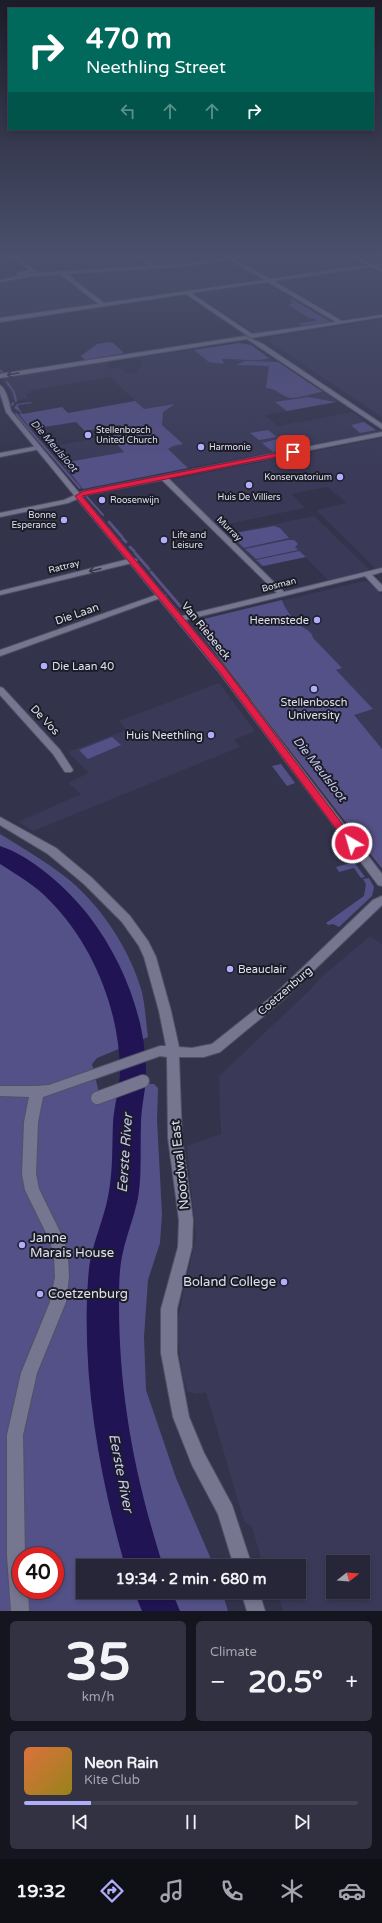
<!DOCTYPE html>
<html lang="en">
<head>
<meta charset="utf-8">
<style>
	body { margin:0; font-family:"Varela Round",sans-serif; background:#323243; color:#f1f3f6; height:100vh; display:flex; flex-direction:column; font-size:15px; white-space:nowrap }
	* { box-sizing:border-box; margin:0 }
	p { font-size:13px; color:#a4a5ae }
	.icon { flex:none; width:22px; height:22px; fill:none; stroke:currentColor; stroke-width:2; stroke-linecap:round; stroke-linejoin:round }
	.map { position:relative; height:1611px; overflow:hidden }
	.side { display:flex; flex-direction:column; gap:10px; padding:10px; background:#15151f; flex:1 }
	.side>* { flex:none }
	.top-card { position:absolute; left:8px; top:8px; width:366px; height:122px; border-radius:0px; box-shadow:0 2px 6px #0003,0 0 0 1px #424353; background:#00695c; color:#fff; overflow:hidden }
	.needle { width:26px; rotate:73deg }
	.tools { position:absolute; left:326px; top:1555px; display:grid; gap:8px }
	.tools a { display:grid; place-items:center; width:44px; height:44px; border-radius:0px; background:#262638; box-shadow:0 2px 6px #0003,0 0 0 1px #424353; font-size:20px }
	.speed { position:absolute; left:12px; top:1547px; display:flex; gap:8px; font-size:20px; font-weight:700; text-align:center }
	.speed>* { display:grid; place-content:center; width:52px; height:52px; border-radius:50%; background:#262638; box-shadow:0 2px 6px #0003,0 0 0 1px #424353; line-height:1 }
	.speed .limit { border:6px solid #d22; background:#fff; color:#111 }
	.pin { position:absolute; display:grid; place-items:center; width:34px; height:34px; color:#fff; margin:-17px; border-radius:8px; box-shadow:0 2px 6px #0006 }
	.me { position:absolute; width:44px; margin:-22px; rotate:322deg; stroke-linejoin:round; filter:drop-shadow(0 0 3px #0008) }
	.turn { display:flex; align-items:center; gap:14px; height:84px; padding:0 12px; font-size:18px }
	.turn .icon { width:52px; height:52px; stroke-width:2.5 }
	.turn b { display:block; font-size:28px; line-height:34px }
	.lanes { display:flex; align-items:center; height:38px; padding:0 12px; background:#0003; justify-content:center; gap:20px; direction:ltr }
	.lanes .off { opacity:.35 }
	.big { font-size:30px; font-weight:800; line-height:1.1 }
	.side .widget { flex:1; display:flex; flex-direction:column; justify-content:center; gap:6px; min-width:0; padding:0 14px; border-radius:6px; background:#323243 }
	.side .dial { align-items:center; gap:0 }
	.dial b { font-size:52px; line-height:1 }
	.song { display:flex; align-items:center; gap:12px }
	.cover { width:48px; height:48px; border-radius:6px; background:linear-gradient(135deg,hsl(20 70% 55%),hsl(50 70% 35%)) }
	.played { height:4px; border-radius:2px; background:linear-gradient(90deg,#b0aefa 20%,#424353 20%) }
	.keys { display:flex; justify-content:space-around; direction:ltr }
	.heat { display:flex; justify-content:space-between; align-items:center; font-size:22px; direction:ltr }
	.side .tiles { flex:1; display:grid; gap:10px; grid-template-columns:1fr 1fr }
	.widget:last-child { grid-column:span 2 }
	.trip { position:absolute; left:76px; top:1559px; width:230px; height:40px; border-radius:0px; background:#262638; box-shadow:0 2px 6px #0003,0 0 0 1px #424353; font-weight:800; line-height:40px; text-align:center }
	.menu { display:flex; height:64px; justify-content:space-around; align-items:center; background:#0f0f16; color:#a4a5ae }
	.menu .icon { width:28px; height:28px }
	.menu .current { color:#b0aefa }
	.menu b { font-size:18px; color:#f1f3f6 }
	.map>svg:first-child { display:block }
</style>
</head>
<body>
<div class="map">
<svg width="382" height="1611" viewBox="0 0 382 1611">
	<rect width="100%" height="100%" fill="#33334b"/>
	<!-- built -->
	<path fill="#3a3958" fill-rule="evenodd" d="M148,256h55l9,4 -55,4 -12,-6z
		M257,256h88l18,9 -88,14 -6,-1 -29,-17 2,-2z
		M135,257l12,7 -84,6 -1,-2 41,-2 -7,-4z
		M229,262l6,1 28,17 -263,39v-36l45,-9z
		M362,269h6l14,7v38l-39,5 -65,-37 21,-3 6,3h11l9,-1 -9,-5z
		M266,284l65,38 -76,11 -60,-39z
		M382,319v98l-114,-76 5,-4z
		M239,343l12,2 68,48 5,-1 15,10 -74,13 13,11 74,-14 27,20 -191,36 -20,-19 -6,-24 1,-13 11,-8 -30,5 -34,-32 -80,14 1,2 -6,1 3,4 -12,3 -4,-2 -2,-7 -8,-12 6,-3 97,-16 4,3 -1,5 12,-2 7,7 9,-2 5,-7v-3l-5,-4z
		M109,436l15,16 -62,11 -14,-16z
		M382,438v129l-6,2 -60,-59 31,-7 -20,-16 -35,7 13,14 -87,18 -47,-46z
		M314,516l56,54 -42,10 -23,-23 -44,10 -34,-33z
		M364,581l4,1 14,13v269l-184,-237 2,-5 4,-3z
		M219,683l36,48 -21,9 6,7 -207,84 -15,-9 63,-28 -13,-11 21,-10 -21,-21 58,-22 -7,-9z
		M370,936l12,8v667h-99l-6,-19h22v-26h-36l-11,-39 -8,-6 -38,-129 -10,2 -9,-3 -5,-18 -6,-46 20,-90 -9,-91 34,-12 -2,-58 92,-87 8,-10zM333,1562h30v30h-30z"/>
	<!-- green -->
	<path fill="#545188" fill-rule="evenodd" d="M290,299h2l39,23 -28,4 -5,-3 20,-2 -5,-3h-4l-21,-13 5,-2z
		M109,342l4,1 11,10 -39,7 -4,-4 16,-12z
		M239,343l12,2 18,13c-14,5 -32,0 -47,1l2,5 -15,-2 -15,-12z
		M245,361l33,1 45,30c-10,1 -22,6 -32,6 -9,-1 -14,-10 -25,-10l3,-22 -33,-1z
		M308,397l28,5 -49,9 -12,-9z
		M135,401l9,8 31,-5 -12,8 -1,13 21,19 -10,2 -5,3 20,19 -105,21 -21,-26 62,-11 -15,-16 19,-4 -8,-7 -35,6 -9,-9 -45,7 -12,-15 3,-1 -8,-5 3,-4 14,-2 1,1 -14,2v2l5,7 39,-7 6,6z
		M364,422l12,8 -16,3 -9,-8z
		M268,430l9,7 -18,3 -9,-7z
		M278,439l11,7v3l-16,3 -11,-9z
		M274,526l6,2 9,10 -45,10 -14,-14z
		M288,540h6l4,4 -3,3 3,3 -42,9 -11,-10z
		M299,551l7,6 -43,9 -7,-6z
		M282,600c2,8 12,21 18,25 6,5 12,6 13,13l29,30 -6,2 37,39 -19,6 28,34v115l-184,-237 2,-5 4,-3z
		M112,737l9,8 -33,14 -9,-9z
		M281,764l14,19 -8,3 -15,-20z
		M0,834c21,13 43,26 63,41 36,27 67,74 79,117 3,14 4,30 6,45l-51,21 -5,6 9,37 48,-17h5l4,4 -1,32 5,94 -2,29 -12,37 -4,57 2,53 30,88 38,88h-131v26h139l6,19h-228zM21,1556h34v34h-34z
		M354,862l11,15 -4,1 -7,-10 -15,4 -3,-5z
		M369,878l5,9 -2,9 -33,31 -6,-3 -5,1 -2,-2 38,-27 2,-12 -3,-5z"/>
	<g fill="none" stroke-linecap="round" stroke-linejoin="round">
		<!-- stream-far2 -->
		<path stroke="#5a5182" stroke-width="2" d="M0,370l2,2
			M7,382l7,10 2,9
			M12,405l1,-2
			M16,414l64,74
			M87,497l16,18"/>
		<!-- stream-far1 -->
		<path stroke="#5a5182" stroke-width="3" d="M109,522l13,15
			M123,539l3,3
			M130,547l4,4
			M135,553l14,16
			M151,572l29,34
			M198,628l56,73"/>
		<!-- stream -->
		<path stroke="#5a5182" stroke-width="3.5" d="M253,700l129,166"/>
		<!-- river -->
		<path fill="#211454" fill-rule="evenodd" d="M0,846c32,10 69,44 89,70 33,43 57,102 57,157 0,17 -5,34 -5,51 -1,25 1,50 -3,74 -4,19 -11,36 -15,54 -4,16 -4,34 -4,51 0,94 16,174 44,263h-38c-25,-88 -41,-177 -38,-268 1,-15 1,-31 5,-45 5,-21 14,-41 17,-62 4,-23 3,-45 4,-68 1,-18 7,-35 7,-53 -1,-61 -27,-126 -71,-170 -14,-15 -32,-25 -49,-36z
			M134,1592h38l8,19h-38z"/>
		<!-- pedestrian-far1 casing -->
		<g stroke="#525165" stroke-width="5.5">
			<path id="pedestrian-far1" d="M63,274l10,7
				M76,284l26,20"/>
		</g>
		<!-- pedestrian casing -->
		<g stroke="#525165" stroke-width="14">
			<path id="pedestrian" d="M97,1098l46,-17"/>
		</g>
		<!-- minor casing -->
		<g stroke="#525165" stroke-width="2">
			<path id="minor" d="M11,256h5l21,16 -4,1z
				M138,256h5l12,11 -4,1z
				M232,258l38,21 112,-16v2l-108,16 68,40 40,-6v2l-131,21 -65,-44 -186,28v-4l265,-38 -35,-20zM268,282l68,40 -84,12 -61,-41z
				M245,336l18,8 119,80v5l-135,-90 -247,39v-4z
				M382,432v4l-214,42 116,114 98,-24v4l-10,3 10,10v6h-3l-14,-15 -184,45h-3v-4l99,-24 -115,-113 -76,15 -18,8 -68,14v-4l64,-13 20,-9z
				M38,446l3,2 -1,1 -40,8v-4z
				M133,558l4,2 -1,2 -136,33v-4z
				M159,594h3l4,2 -166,60v-6z
				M0,687l3,1 57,62 13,20 -2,2h-6l-12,-18 -53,-59z
				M0,817l56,31 36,30 38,38 18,25 8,16 15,54 8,36 13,1 20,-4 63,-50 98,-94 9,-4v9l-99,95 -63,52 -16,5h-25l3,81 11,82 -1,27 -15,62v44l12,64 15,36 28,52 20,61h-18l-16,-52 -26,-49 -19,-48 -12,-64v-44l17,-62 1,-27 -11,-82 -1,-81 -7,-1 -117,41 -5,25 -2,52 3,15 25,51 4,16 1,21 -3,25 -29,71 -14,62 2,121h-4v34h7l1,21h-18l-4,-55v-121l14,-62 29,-71 5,-25 -1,-21 -4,-15 -25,-51 -3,-16 2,-52 5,-25 -29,-1v-10h37l12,-1 111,-39h6l-7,-35 -15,-54 -5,-11 -17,-24 -38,-38 -36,-30 -48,-29z
				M241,1592h18l6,19h-18z"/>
		</g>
		<!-- tertiary casing -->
		<g stroke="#525165" stroke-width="2">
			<path id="tertiary" d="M237,256h12l-64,10 -152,10 -33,6v-2l20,-4 -3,-1v-2l14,-3 8,3 146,-9zM31,272l1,1 -8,1z
				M350,256h6l26,13v3z
				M0,385c7,5 9,18 11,26l213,256 158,207v12l-4,-1 -160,-214 -212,-259 -6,-19z"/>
		</g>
		<!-- pedestrian-far1 -->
		<use href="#pedestrian-far1" stroke="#767691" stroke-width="4.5"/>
		<!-- pedestrian -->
		<use href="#pedestrian" stroke="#767691" stroke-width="12"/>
		<!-- minor -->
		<use href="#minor" fill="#767691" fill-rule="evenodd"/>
		<!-- tertiary -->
		<use href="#tertiary" fill="#767691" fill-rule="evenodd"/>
	</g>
	<!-- one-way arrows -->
	<defs><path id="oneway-shaft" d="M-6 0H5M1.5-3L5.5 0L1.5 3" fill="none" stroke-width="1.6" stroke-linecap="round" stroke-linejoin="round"/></defs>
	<g stroke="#373747">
		<use href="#oneway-shaft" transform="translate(13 374) rotate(171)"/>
		<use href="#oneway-shaft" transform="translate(95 570) rotate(166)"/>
	</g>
	<!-- sky -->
	<linearGradient id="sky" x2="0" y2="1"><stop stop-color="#1c1c29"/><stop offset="0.53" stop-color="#4a506c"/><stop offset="1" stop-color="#4a506c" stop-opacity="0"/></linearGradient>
	<rect width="382" height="482" fill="url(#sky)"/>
	<!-- route -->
	<path fill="#e11d48" stroke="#92132f" d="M293,450l2,3 -213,43 142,171 131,174v4h-7l-130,-175 -143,-174 9,-5z"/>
	<!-- markers -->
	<g fill="#b0aefa" stroke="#1c1c27" stroke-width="1.5">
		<circle cx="88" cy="435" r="4"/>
		<circle cx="201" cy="447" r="4"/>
		<circle cx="340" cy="477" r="4"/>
		<circle cx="249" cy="485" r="4"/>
		<circle cx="102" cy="500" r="4"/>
		<circle cx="64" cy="520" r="4"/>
		<circle cx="164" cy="540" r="4"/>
		<circle cx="317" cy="620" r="4"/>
		<circle cx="44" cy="666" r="4"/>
		<circle cx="314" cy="689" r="4"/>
		<circle cx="211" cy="735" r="4"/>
		<circle cx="230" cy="969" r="4"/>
		<circle cx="22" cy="1245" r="4"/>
		<circle cx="284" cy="1282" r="4"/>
		<circle cx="40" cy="1294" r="4"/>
	</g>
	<g text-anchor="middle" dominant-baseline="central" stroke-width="4" stroke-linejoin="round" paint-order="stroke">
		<!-- far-poi labels -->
		<g font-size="9" fill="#dfe0ef" stroke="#1c1c27" text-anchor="start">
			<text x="96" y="430">Stellenbosch<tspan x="96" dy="10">United Church</tspan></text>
			<text x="209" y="447">Harmonie</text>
			<text x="332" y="477" text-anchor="end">Konservatorium</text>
			<text x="249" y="497" text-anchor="middle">Huis De Villiers</text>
			<text x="110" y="500">Roosenwijn</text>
			<text x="56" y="515" text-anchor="end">Bonne<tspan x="56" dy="10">Esperance</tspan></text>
			<text x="172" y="535">Life and<tspan x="172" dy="10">Leisure</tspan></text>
		</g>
		<!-- far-street labels -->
		<g font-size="9" fill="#dfe0ef" stroke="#1c1c27">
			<text transform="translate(229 529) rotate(45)">Murray</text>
			<text transform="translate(64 567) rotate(-14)">Rattray</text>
			<text transform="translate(279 585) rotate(-14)">Bosman</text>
		</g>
		<!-- far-water labels -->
		<g font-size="10" font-style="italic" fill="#c6c7ee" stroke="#1c1c27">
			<text transform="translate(54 446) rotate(49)">Die Meulsloot</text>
		</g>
		<!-- street labels -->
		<g font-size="11" fill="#dfe0ef" stroke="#1c1c27">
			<text transform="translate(77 614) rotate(-19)">Die Laan</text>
			<text transform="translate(206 631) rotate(51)">Van Riebeeck</text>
			<text transform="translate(45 720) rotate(47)">De Vos</text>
			<text transform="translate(285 991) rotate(-41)">Coetzenburg</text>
		</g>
		<!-- poi labels -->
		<g font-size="11" fill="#dfe0ef" stroke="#1c1c27" text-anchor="end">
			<text x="309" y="620">Heemstede</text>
			<text x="52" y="666" text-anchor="start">Die Laan 40</text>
			<text x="314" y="702" text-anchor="middle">Stellenbosch<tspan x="314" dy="13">University</tspan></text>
			<text x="203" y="735">Huis Neethling</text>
			<text x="238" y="969" text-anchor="start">Beauclair</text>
		</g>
		<!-- water labels -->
		<g font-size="12" font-style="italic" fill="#c6c7ee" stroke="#1c1c27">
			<text transform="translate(320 769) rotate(52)">Die Meulsloot</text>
		</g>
		<!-- near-street labels -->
		<g font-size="13" fill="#dfe0ef" stroke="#1c1c27">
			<text transform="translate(180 1165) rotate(-96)">Noordwal East</text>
		</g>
		<!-- near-poi labels -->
		<g font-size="13" fill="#dfe0ef" stroke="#1c1c27" text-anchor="start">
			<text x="30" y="1238">Janne<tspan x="30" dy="15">Marais House</tspan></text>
			<text x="276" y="1282" text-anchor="end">Boland College</text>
			<text x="48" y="1294">Coetzenburg</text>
		</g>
		<!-- near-water labels -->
		<g font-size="14" font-style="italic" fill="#c6c7ee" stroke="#1c1c27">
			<text transform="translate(125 1153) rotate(-86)">Eerste River</text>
			<text transform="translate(121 1473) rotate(79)">Eerste River</text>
		</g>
	</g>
</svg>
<div class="tools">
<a><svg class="needle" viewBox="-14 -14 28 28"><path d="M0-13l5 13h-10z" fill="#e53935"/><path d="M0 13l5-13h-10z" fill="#a4a5ae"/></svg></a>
</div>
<div class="speed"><div class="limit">40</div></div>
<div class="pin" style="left:293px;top:452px;background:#d93025"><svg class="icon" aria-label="arrive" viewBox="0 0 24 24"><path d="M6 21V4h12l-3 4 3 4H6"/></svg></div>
<svg class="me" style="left:352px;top:843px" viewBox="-20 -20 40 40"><circle r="17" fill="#e11d48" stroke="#fff" stroke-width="3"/><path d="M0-11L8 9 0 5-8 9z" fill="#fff"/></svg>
<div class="trip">19:34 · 2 min · 680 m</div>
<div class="top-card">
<div class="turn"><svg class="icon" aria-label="right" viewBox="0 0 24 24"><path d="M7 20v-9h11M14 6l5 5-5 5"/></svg><div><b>470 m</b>Neethling Street</div></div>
<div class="lanes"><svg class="icon off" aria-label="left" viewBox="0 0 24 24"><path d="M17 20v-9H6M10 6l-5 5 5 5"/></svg><svg class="icon off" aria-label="ahead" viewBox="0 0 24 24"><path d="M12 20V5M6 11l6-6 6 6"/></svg><svg class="icon off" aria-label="ahead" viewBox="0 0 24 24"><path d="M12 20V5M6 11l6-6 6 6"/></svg><svg class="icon" aria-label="right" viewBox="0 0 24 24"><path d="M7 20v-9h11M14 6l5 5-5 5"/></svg></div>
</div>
</div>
<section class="side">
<div class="tiles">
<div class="widget dial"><b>35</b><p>km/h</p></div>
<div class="widget"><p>Climate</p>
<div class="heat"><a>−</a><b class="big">20.5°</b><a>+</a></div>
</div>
<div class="widget">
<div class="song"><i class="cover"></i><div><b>Neon Rain</b><p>Kite Club</p></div></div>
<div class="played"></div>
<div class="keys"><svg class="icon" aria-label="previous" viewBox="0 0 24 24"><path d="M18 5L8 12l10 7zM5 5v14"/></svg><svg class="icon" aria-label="pause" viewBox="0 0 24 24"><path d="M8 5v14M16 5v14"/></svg><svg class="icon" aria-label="next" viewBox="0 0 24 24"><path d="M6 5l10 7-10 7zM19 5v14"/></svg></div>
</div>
</div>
</section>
<nav class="menu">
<b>19:32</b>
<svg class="icon current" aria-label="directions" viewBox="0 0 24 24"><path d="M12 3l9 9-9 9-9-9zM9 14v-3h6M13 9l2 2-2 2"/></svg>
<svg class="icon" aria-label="music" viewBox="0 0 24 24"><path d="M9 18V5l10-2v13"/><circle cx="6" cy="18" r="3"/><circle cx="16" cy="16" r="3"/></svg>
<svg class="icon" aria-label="phone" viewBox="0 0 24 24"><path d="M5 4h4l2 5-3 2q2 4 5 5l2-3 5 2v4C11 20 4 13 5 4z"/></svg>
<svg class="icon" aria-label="climate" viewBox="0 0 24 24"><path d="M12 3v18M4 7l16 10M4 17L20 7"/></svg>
<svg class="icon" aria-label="car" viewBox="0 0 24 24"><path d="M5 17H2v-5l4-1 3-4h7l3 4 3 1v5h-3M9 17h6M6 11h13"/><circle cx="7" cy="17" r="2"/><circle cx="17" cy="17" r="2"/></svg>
</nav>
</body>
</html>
